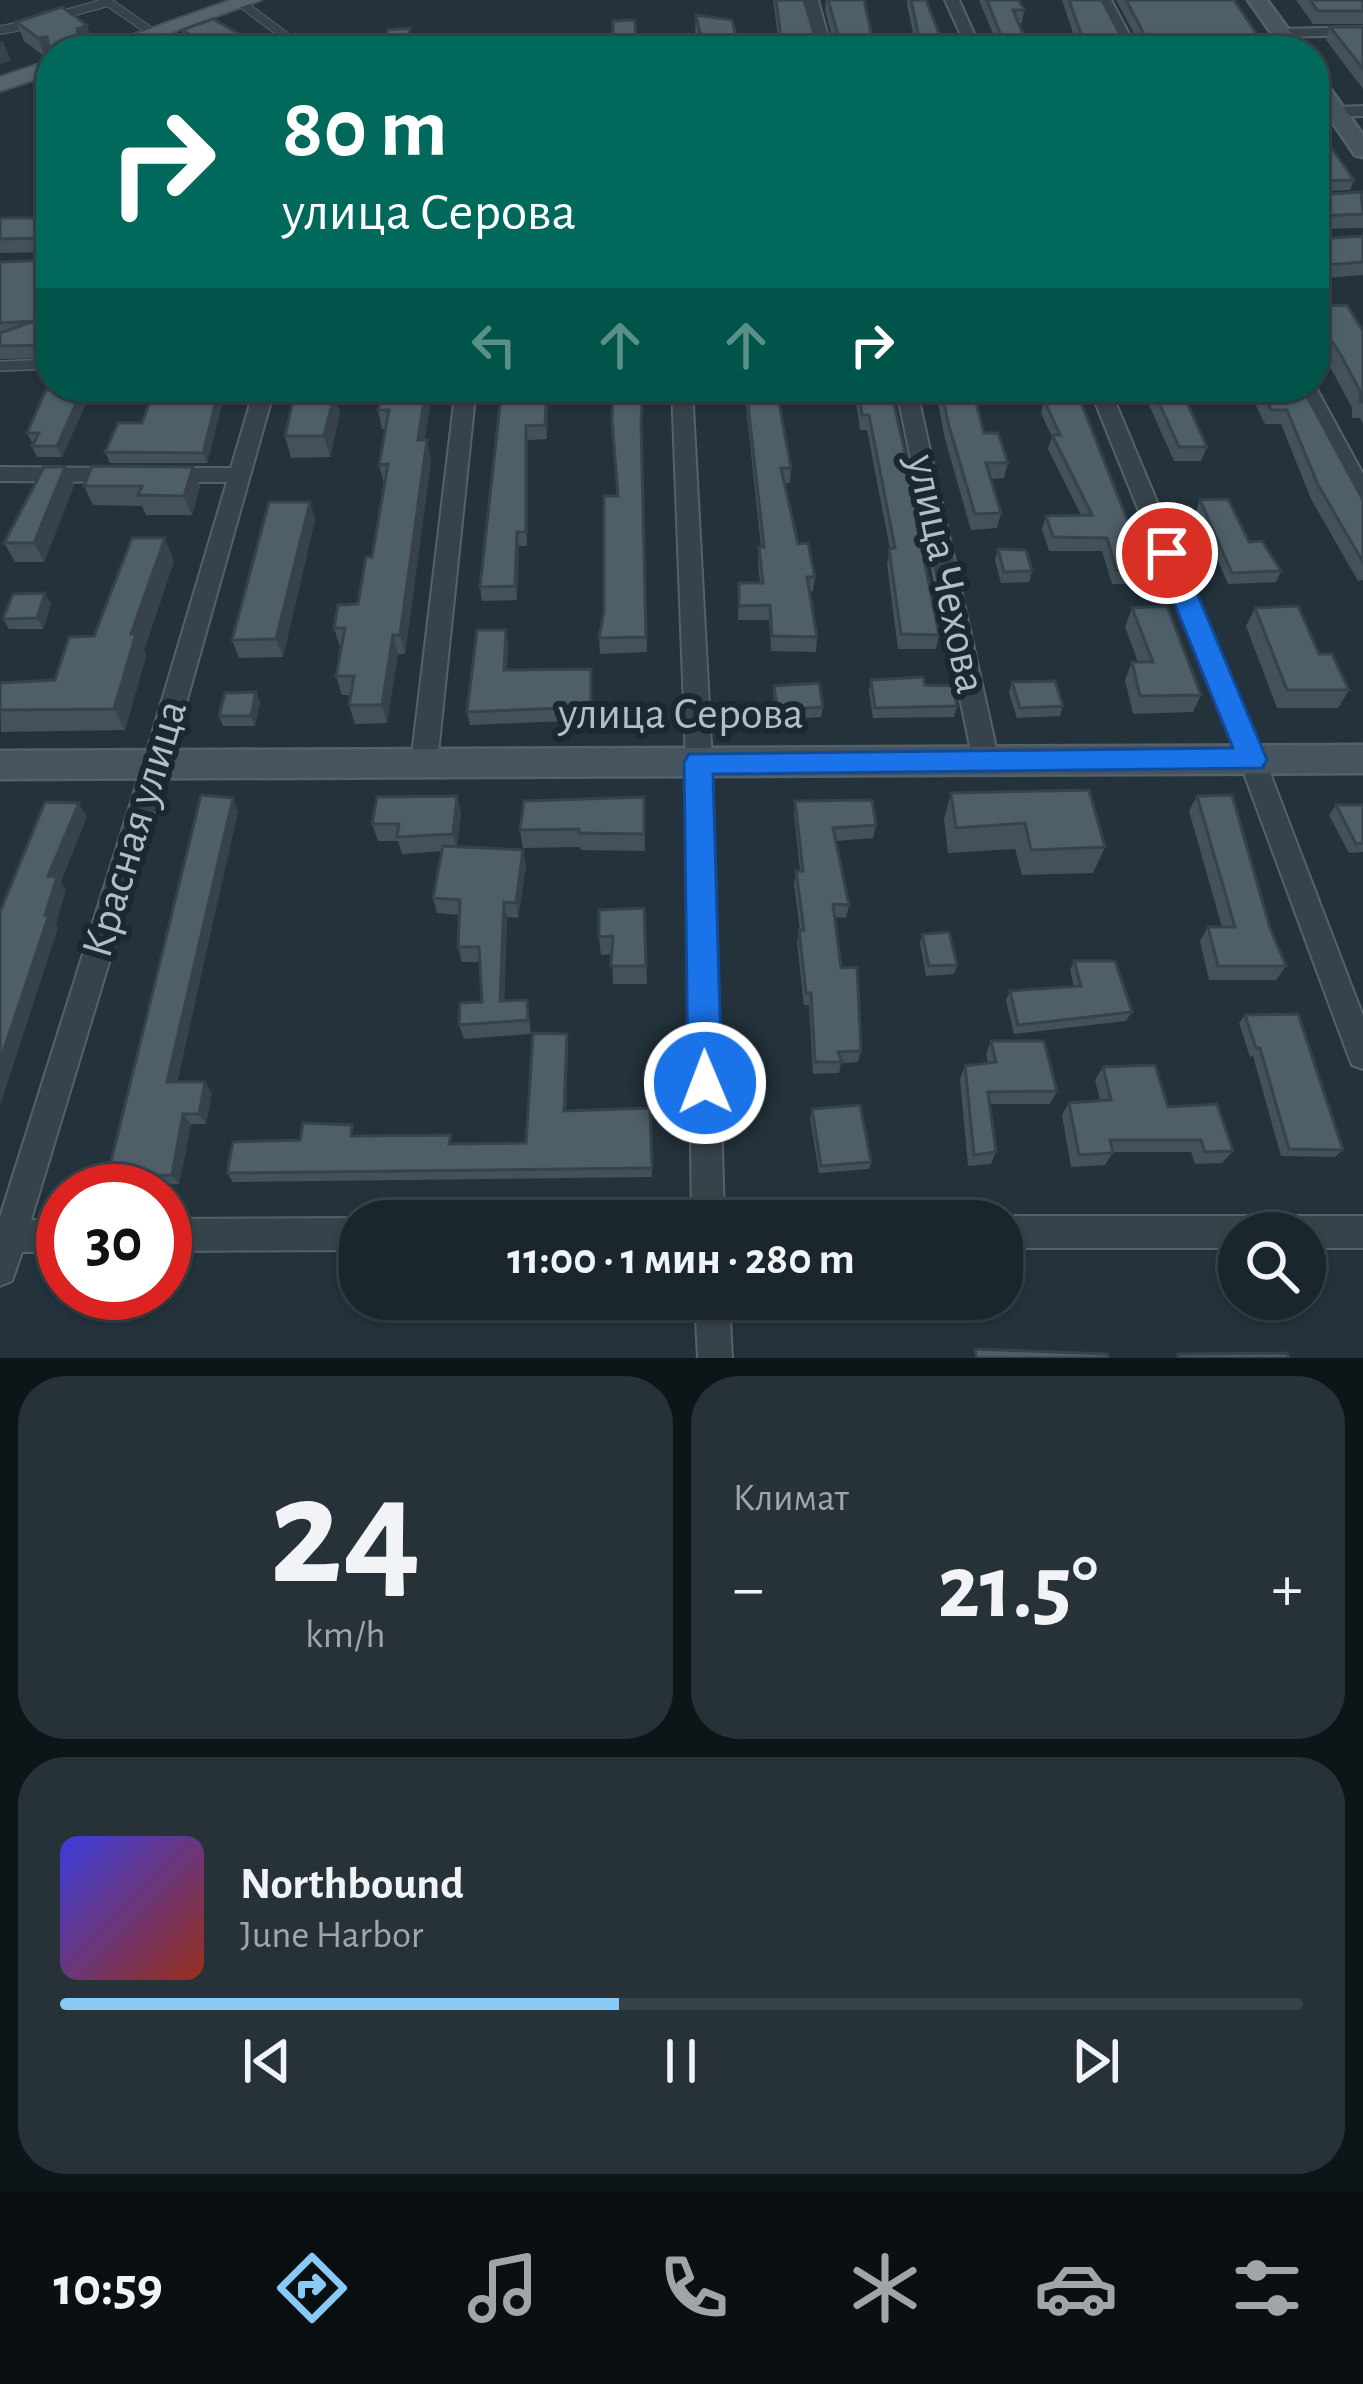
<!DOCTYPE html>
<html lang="ru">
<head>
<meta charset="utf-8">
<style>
	body { margin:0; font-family:"Alegreya Sans",sans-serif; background:#273238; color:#f1f3f6; height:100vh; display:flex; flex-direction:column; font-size:45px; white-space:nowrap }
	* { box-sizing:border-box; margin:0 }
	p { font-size:39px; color:#9fa5a9 }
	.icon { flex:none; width:66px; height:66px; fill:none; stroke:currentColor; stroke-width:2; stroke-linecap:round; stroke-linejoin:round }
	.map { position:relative; height:1358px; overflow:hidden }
	.sheet { display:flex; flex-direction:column; gap:18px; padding:18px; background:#0e1518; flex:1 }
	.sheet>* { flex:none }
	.guide { position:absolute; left:36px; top:36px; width:1293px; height:366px; border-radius:48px; box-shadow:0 3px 9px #0004,0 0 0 3px #384348; background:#00695c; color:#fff; overflow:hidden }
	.fabs { position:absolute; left:1218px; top:1212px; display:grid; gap:24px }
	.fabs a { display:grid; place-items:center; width:108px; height:108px; border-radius:50%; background:#1a262c; box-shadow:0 3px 9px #0004,0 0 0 3px #384348; font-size:60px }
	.speed { position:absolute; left:36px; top:1164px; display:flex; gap:24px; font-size:60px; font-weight:700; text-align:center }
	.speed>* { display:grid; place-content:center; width:156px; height:156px; border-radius:50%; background:#1a262c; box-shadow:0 3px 9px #0004,0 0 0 3px #384348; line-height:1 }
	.speed .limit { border:18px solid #d22; background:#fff; color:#111 }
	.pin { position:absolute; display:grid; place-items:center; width:102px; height:102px; color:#fff; margin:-51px; border:6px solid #fff; border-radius:50%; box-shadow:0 3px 12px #0007 }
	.me { position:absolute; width:132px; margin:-66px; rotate:359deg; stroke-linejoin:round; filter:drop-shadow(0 0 9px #0008) }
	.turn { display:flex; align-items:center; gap:42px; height:252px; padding:0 48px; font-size:54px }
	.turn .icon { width:156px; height:156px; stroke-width:2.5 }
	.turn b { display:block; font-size:84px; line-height:102px }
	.lanes { display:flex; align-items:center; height:114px; padding:0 48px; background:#0003; justify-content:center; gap:60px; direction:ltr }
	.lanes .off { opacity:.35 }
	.big { font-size:90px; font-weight:600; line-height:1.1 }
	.sheet .card { flex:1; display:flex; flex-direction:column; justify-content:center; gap:18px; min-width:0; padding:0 42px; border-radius:48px; background:#273238 }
	.sheet .dial { align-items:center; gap:0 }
	.dial b { font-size:156px; line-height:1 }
	.song { display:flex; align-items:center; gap:36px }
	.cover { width:144px; height:144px; border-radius:18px; background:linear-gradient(135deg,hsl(240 70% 55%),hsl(10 70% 35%)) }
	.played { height:12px; border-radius:6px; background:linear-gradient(90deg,#89c9f5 45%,#384348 45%) }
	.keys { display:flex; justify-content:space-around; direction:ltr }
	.heat { display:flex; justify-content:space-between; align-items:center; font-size:66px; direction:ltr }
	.sheet .tiles { flex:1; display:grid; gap:18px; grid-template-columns:1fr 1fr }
	.card:last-child { grid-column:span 2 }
	.trip { position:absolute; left:339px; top:1200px; width:684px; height:120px; border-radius:48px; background:#1a262c; box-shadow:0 3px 9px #0004,0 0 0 3px #384348; font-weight:600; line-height:120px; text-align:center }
	.tab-bar { display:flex; height:192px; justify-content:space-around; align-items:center; background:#0a0f12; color:#9fa5a9 }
	.tab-bar .icon { width:84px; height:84px }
	.tab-bar .on { color:#89c9f5 }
	.tab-bar b { font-size:54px; color:#f1f3f6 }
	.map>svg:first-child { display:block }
</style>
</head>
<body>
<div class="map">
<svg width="1363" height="1358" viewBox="0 0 1363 1358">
	<rect width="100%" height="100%" fill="#23323b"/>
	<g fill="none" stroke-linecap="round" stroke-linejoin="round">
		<!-- lane-far1 casing -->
		<g stroke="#556169" stroke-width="10">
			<path id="lane-far1" d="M241,3l64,48
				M58,16l50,-14 45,31
				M0,30l32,-6"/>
		</g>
		<!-- lane casing -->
		<g stroke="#556169" stroke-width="12">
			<path id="lane" d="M0,366l51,-2"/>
		</g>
		<!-- street casing -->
		<g stroke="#556169" stroke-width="4">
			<path id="street" d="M804,0h14l14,51h-14z
				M945,0h14l23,51h-14z
				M1097,0h14l27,51h-14z
				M1363,27v8l-82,2 -7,-4 7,-4z
				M1363,106v10l-27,1 -8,-5 8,-5z
				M1314,384l49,90v26l-11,-7 -56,-106z
				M255,387h20l-106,377 -138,456h32v32h-41l-10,29 -12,5v-69l143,-453 84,-282h-64l-10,-7 10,-7h68z
				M456,387h20l-39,376 -4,7h-18l-4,-7z
				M672,387h20l20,375 12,459h-32l-6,-459z
				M896,387h20l83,374 -4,7h-18l-4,-7z
				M1089,387h20l156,373 98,256v53l-11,-4 -4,-10 -109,-295z
				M0,467l116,1 10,7 -10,7 -116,-1z
				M1002,1216h361v32h-58v-15h-66v15h-237v-27h-12z
				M360,1218l8,3h-8v29l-195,1v-32z
				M695,1299h34l3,59h-34z"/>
		</g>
		<!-- secondary casing -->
		<g stroke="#556169" stroke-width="5">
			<path id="secondary" d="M1248,0h19l37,51h-20z
				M1314,74l7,2 42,59v22l-8,-2 -41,-60z
				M1363,745v28l-1363,6v-28z"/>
		</g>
		<!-- primary casing -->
		<g stroke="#434f57" stroke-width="4">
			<path id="primary" d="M231,0h30l-141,51h-32z
				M51,60v14l-51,17v-14z"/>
		</g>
		<!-- lane-far1 -->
		<use href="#lane-far1" stroke="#37434b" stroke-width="8"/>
		<!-- lane -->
		<use href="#lane" stroke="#37434b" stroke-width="9"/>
		<!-- street -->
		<use href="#street" fill="#37434b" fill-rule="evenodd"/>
		<!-- secondary -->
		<use href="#secondary" fill="#45545e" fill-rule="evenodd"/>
		<!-- primary -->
		<use href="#primary" fill="#55636b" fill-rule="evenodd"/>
	</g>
	<!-- wall -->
	<path fill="#43525a" d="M773,0h32l10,37 18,3 -8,-30 1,-10h38l11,51h-95z
		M907,0h19l20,51h-29l-10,-46z
		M979,0h40l5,10 -2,13h-4l12,28h-30z
		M1062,0h40l21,40 15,1 -22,-41h118l34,51h-189z
		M1296,0h67v24h-50z
		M696,15l44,36h-40l-5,-18z
		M16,22l74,13 34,16h-73v6h-6l-21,-16z
		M1330,27h33v62l-37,-49z
		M182,30l87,21h-71l-12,-7z
		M1314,123l40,57 -4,10 -27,1 -9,-15z
		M1363,194v34l-46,1 3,10 43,-3v39l-49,4v-84z
		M0,218h51v140l-51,1v-97l49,-2v-8l-49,1z
		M1314,306l49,25v93l-3,-6h-8v-10l-18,-34 -20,-33z
		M155,387h76l-4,13h-4l-16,63h-97l-5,-11 37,-29z
		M324,387h32l-1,4h-30z
		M383,387h45l3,14 -7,39 7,20 -26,194h-7l-11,69 -32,1 -6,-19 2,-10h-9l-6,-19 6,-29h-2l-6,-19 24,-24 14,-47 12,-73 -5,-19 7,-36h-4l-4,-19z
		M548,387l-1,52 -19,1 -1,106h-8l-2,54 -35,1 -2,-14 21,-176z
		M744,387h32l15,81 -1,15h-6l14,61 17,33 -2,14 -4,1 8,45 -1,15 -45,-1 -2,-31h-31l1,-37h21l-2,-21 1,-15h2z
		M854,387h36l29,127 -2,10 22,111 -3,14h-38l-11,-85 3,-15 -23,-119h-7z
		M935,387h37l12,46 24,30 -4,15 -13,1 10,34 -4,15 -26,2 -26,-91z
		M1044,387h31l72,183 -5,14h-30l-10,-33h-53l-7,-22 4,-13 35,-1 -33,-66 4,-12 -11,-24 3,-13 4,-1z
		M1141,387h39l27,60 -6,14h-27z
		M1247,387h55l61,113v80l-5,1 -47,-82 -30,-75h-16z
		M87,401l-25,56h-25l-5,-11 1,-2 -6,-11z
		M340,413l-10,44 -39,1 -6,-22z
		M641,436l6,216 -47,2 -1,-16 5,-26 14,-116z
		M65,467l9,19 -30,76h-29l-11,-19z
		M193,467l7,19 -8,29h-46l-4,-9 -49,-1 -9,-19z
		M1200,500l81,71 -5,11 -48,2 -32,-73z
		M310,502l5,18 -32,137 -44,1 -7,-18z
		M998,549l34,22 -3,11 -28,1 -6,-23z
		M174,561l-30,89 2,6 -21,74 -124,2 -1,-49 55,-3 39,-44z
		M51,604l-8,25h-34l-6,-10z
		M1132,608l69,87 -8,17 -60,2 -8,-34 7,-18h6l-13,-35z
		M1255,608l64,46 30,36 -11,18h-61l-31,-82z
		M508,643l-1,27 85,12v38l-122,5 -3,-13z
		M871,680l54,5 32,21 -3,11 -81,1 -4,-28z
		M1012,682l51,24 -3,10 -43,2 -8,-25z
		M774,686l49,21 -2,10 -44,3 -4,-23z
		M260,702l-5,24h-32l-4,-10z
		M951,793l154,54 -12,26 -71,2 -7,-26 -67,4 -4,-34z
		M457,796l4,17 -4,33 66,4 3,16 -8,52 -11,-1 -3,84 23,-1 4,34 -67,5 -5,-14 23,-23 -2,-40h-18l-4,-15 2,-32 -23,-2 -4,-15 9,-47 -40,3 -4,-13h-20l-6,-17z
		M1197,796l73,132 16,38 -10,14h-67l-9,-39 8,-14h14l-33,-116z
		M644,797l1,54 -64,-1 -1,-3 -57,1 -3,-18z
		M233,798l5,13 -61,271 35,10 -6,32h-15l-12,60 -63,4 -9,-10z
		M795,801l81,24 -3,13 -37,3 13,64 -3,13 -11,-1 6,51 20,83 -3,11 -17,1 -2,10 -26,1 -4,-69h-5l-7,-63 3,-12 -6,-46 2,-13h4l-6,-57z
		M1336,805h27v47l-14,1 -20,-38z
		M644,908l3,76h-34l-1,-30 -11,1 -2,-18z
		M922,934l35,31 -3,9 -28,2 -6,-33z
		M1074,961l58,51 -6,9 -112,13 -8,-34 4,-9 64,-4 -4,-17z
		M1245,1015l98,135 -8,7 -54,-1 -28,-100 -3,1 -11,-34z
		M567,1034l1,10 -2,67 84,-3 2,69 -419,5 -6,-9 73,-33 57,-5 97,9 72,-1z
		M991,1041l66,50 -7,13h-61l7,48 -5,12 -23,2 -8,-87 5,-13 23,-3 -2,-9z
		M1103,1067l65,40 65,44 -11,12 -27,1 -4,-12h-78l-8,13 -34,2 -9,-52 7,-12 31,-3 -5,-20z
		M812,1109l59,53 -2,7 -50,4 -9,-55z"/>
	<!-- shaded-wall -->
	<path fill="#37424a" d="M87,25l6,19 -9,5 -7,-20z
		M410,28l3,17 -1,6h-7z
		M47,37l4,20h-6l-7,-19z
		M3,41l8,20 -11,3v-22z
		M224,387h7l-4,13 -3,-11z
		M426,387h2l3,14 -10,59 -3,-20z
		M547,387h1l-1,52 -2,-14z
		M219,389l4,11 -16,63 -4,-10z
		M82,390l5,11 -25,56 -5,-11z
		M335,392l5,21 -10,44 -6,-21z
		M526,426l2,14 -1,106 -1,-14z
		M427,440l4,20 -26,194 -5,-19z
		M65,467l9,19 -30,76 -10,-19z
		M193,467l7,19 -8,29 -8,-19z
		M310,502l5,18 -32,137 -7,-18z
		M517,532l2,14 -2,54 -2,-14z
		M165,538l9,23 -30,89 2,6 -21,74 -11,-21 17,-75z
		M45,593l6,11 -8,25 -6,-11z
		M506,630l2,13 -2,40 -2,-13z
		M393,635l5,19 -11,69 -5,-18z
		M256,692l4,10 -5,24 -4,-10z
		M457,796l4,17 -4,37 -4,-16z
		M233,798l5,13 -64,282 -7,-11z
		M79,803l8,14 -26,65 5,8 -10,35 2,3 -58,178v-45l45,-146 3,-39z
		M523,850l3,16 -8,52 -2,-15z
		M504,902l3,15 -3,99 -4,-15z
		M567,1034l1,10 -2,76 -2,-9z
		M205,1082l7,10 -6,32 -7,-10z
		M183,1114l8,10 -12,60 -7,-9z"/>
	<!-- building -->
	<path fill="#4e5f69" stroke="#37424a" stroke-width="3" d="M776,0h28l11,37 18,3 5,-5 -10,-35h36l11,51h-92z
		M911,0h15l20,51h-24z
		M987,0h32l5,10h-11l17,41h-23z
		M1069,0h33l21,40 21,2 1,-6 -19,-36h108l34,51h-181z
		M1310,0h53v11h-45z
		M62,7l25,18 -10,4 1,6 25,1 21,15h-68l-8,-6 -1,-8 -9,1 -22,-16z
		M696,15l36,5 8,31h-36z
		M213,19l56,32h-50l-37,-21z
		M635,20l1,31h-23v-30z
		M1330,27h33v42z
		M410,28l-5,23h-22l5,-21z
		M1314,123l40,57 -27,1 -13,-22z
		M1361,192l2,22 -44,2 -4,4 5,19 43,-3v26l-49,4v-71z
		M0,218h51v127l-51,1v-13l34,-12 -34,2v-61l49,-2 1,-17 -5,-5 -45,1z
		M1347,305l16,26v71h-3v-11l-18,-34 -28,-44v-7z
		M65,387l17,3 -25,56h-25l7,-13h-12l19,-43h18z
		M155,387h69v2h-5l-16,64 -98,-1 13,-29h24z
		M383,387h43l-8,53h9l-27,195h-7l-11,70h-33l5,-29h-18l9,-48h-11l4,-23 20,-1 8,-47h6l16,-93 -9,1 10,-55h-11z
		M502,387h45l-2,38 -19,1v106h-9l-2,54 -35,1z
		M613,387h30l-2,33 5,217 -47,1 5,-26v-116h14l-6,-75z
		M746,387h30l15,81h-10l17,76 10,-1 7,34h-8l10,60 -45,-1 -2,-31 -31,1v-23h24l-4,-36h5z
		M858,387h32l29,127h-4l24,121 -38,-1 -12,-85 6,-1 -26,-133h-7z
		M941,387h31l12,46h14l10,30h-22l15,50 -26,1 -27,-91z
		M1052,387h23l72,183h-31l-9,-32 -54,-1 -7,-21 46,-1 -40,-80h8l-16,-35 12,-1z
		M1152,387h28l27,60h-28z
		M1260,387h42l61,113v62l-45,-77 -31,-75h-16z
		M295,392h40l-11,44h-39z
		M92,466l101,1 -9,29 -46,-1 4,-9h-58z
		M44,467h21l-31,76h-30z
		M1228,499l21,43 13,-1 19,30 -49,2 -32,-73z
		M269,502h41l-34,137 -44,1z
		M132,538h33l-34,96h5l-22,75 -114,1v-27l55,-3 14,-43 25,-1z
		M998,549l28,1 6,21 -28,1z
		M45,593l-8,25 -34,1 10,-25z
		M1167,606l34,89 -61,1 -8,-34h21l-21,-54z
		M1298,606l21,48h13l17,36h-62l-32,-82z
		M477,630h29l-2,40 87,-1v38l-124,5z
		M923,677l2,8 28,1 4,20 -82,2 -4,-28z
		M1055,681l8,25 -43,2 -8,-26z
		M819,683l4,24 -46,3 -3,-24z
		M256,692l-5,24h-32l6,-23z
		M1089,790l16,57 -74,3 -6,-27 -69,5 -5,-35z
		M201,795l32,3 -66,284h38l-6,32h-16l-11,61 -65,3z
		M1232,795l38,133 16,38h-68l-10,-39h27l-38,-131z
		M457,796l-4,38 -56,3 2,-13h-27l5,-27z
		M644,797v37l-65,-1v-4l-59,1 4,-29z
		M872,800l4,25 -43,3 16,77 -16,-1 8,64 16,-1 4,84 -23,1 4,10h-27l-4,-69h-5l-7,-63h5l-8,-59h7l-8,-70z
		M45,802l34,1 -31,73 9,1 -12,38h4l-49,146v-149z
		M1336,805h27v38l-7,1z
		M443,846l80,4 -7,53 -12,-1 -4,99 27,-1 1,20 -69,5 1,-22 22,-1 -3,-55h-21l2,-47 -27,-2z
		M644,908l2,58h-35l2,-30 -14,1v-27z
		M949,932l8,33 -28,1 -7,-32z
		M1074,961h41l17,51 -114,13 -8,-34 71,-5z
		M1298,1014l45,136 -54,-1 -29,-101h-4l-11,-33z
		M533,1033l34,1 -3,77 86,-3 2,60 -425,5 6,-31 67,-2 3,-17 49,2 -1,11 100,-1 -2,9 77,-1z
		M991,1041h53l13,50 -69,1 8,60 -22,3 -9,-89 31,-4z
		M1155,1065l13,42 49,-3 16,47 -28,1 -4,-12h-91l3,13 -34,2 -10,-52 42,-3 -8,-33z
		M860,1105l11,57 -50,4 -9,-57z
		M975,1349l132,5 1,4h-132z
		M1287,1353l2,5h-111v-4z"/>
	<!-- route -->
	<path fill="#1a73e8" stroke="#114b97" stroke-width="3" d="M1167,544l13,9 87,207 -5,8 -549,6 9,309 -5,12 -12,5 -12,-5 -5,-12 -4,-321 5,-8 544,-6 -79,-195z"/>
	<g text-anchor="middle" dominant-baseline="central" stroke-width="12" stroke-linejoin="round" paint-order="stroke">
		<!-- street labels -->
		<g font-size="45" fill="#b2bec7" stroke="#1c2830">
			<text transform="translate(946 574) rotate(78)">улица Чехова</text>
			<text x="681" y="714">улица Серова</text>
			<text transform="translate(135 829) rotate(-73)">Красная улица</text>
		</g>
	</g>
</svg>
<div class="fabs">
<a><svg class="icon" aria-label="search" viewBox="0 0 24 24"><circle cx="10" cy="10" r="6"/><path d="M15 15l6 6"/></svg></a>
</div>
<div class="speed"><div class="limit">30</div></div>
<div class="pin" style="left:1167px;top:553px;background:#d93025"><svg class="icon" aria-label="arrive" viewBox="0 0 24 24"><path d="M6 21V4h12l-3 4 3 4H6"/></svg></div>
<svg class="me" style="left:705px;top:1083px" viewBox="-20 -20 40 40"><circle r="17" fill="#1a73e8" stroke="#fff" stroke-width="3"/><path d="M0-11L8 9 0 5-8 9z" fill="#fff"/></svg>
<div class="trip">11:00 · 1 мин · 280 m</div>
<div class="guide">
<div class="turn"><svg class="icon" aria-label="right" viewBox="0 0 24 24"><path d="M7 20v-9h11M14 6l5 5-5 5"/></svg><div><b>80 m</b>улица Серова</div></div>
<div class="lanes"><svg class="icon off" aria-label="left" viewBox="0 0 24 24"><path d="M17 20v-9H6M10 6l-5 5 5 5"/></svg><svg class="icon off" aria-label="ahead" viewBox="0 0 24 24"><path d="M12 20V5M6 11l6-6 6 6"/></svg><svg class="icon off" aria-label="ahead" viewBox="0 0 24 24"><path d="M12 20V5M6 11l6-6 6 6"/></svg><svg class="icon" aria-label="right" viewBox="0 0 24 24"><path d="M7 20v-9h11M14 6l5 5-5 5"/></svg></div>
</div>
</div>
<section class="sheet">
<div class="tiles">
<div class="card dial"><b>24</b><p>km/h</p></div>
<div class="card"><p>Климат</p>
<div class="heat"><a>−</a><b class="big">21.5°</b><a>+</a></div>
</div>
<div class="card">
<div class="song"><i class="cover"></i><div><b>Northbound</b><p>June Harbor</p></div></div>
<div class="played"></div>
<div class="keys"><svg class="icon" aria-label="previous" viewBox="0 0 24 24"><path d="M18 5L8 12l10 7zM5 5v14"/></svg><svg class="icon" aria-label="pause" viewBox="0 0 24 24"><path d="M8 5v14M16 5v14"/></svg><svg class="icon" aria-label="next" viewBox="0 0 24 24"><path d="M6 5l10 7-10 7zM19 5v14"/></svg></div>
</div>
</div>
</section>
<nav class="tab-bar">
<b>10:59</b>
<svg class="icon on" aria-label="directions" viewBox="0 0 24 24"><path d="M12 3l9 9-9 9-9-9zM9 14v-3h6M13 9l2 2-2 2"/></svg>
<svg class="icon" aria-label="music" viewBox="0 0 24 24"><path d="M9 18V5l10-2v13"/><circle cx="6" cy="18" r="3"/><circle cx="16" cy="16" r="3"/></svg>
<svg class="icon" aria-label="phone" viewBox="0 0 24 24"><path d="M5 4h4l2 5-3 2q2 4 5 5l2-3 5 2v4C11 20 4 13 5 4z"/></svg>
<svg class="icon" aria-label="climate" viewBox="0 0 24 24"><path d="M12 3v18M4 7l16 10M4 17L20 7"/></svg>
<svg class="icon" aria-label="car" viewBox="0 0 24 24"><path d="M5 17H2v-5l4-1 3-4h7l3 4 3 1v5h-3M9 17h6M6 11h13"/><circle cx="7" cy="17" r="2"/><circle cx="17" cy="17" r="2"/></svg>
<svg class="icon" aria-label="filters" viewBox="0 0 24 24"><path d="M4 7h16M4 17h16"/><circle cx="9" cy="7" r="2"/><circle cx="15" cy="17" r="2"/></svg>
</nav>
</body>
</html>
